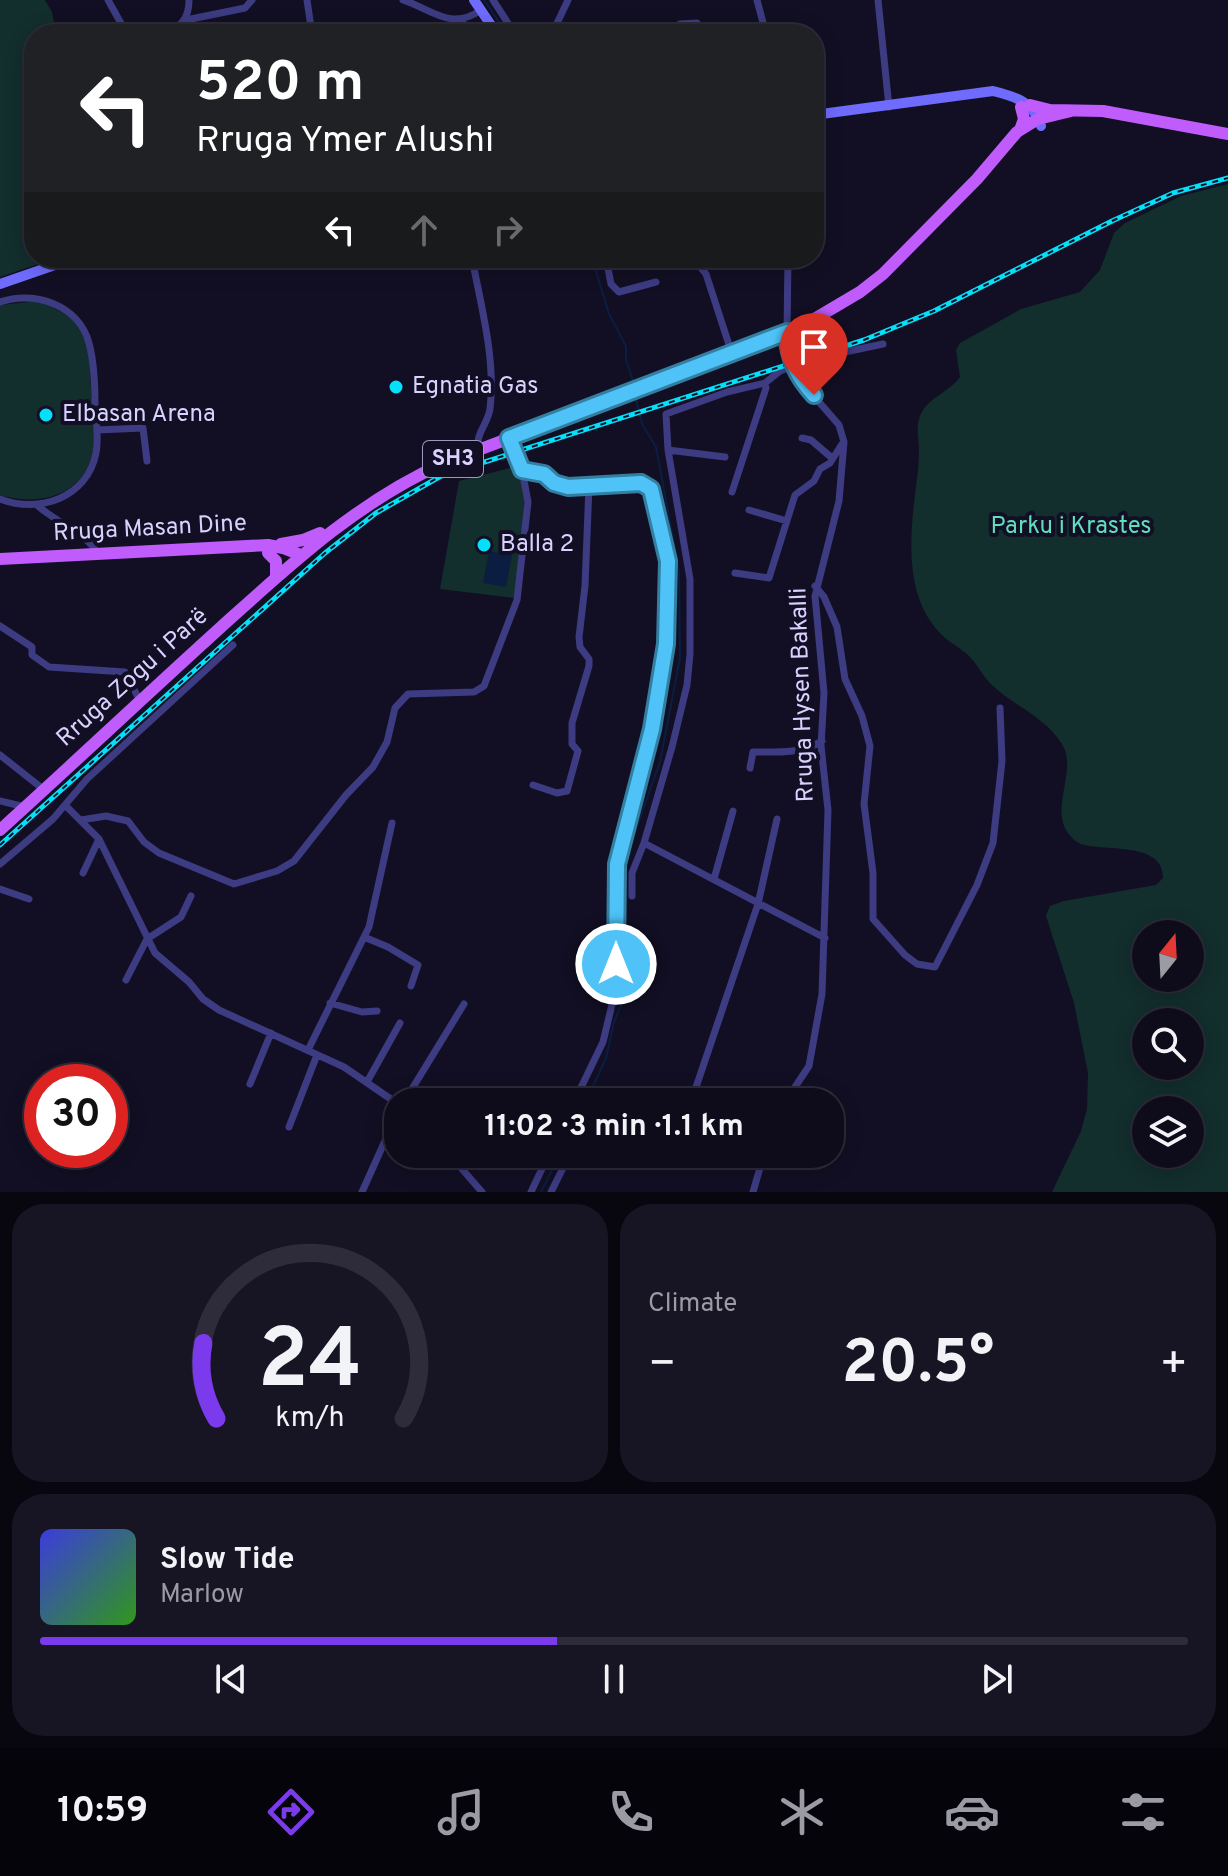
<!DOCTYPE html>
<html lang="en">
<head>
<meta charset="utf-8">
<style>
	body { margin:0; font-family:Overpass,sans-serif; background:#171424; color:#f1f3f6; height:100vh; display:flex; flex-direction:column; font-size:30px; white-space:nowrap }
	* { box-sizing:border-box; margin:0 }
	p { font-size:26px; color:#9b9ba3 }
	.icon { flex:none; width:44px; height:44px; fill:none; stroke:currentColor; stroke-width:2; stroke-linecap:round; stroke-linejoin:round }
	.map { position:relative; height:1192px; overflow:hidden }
	.details { display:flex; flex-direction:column; gap:12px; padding:12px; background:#08060f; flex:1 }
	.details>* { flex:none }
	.guide { position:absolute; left:24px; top:24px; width:800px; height:244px; border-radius:32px; box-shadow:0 4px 20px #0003,0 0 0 2px #2e2b3a; background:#202124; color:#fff; overflow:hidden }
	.needle { width:52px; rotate:18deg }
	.buttons { position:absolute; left:1132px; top:920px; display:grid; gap:16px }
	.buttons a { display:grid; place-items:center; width:72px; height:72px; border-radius:50%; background:#0e0b1b; box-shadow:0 4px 20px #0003,0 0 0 2px #2e2b3a; font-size:40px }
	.speed { position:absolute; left:24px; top:1064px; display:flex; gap:16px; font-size:40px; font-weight:700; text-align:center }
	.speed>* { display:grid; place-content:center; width:104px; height:104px; border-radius:50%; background:#0e0b1b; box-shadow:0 4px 20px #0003,0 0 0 2px #2e2b3a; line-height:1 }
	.speed .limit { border:12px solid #d22; background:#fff; color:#111 }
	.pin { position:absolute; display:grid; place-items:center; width:68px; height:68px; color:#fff; margin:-82px -34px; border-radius:50% 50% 50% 0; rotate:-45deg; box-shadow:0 0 8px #0007 }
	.pin .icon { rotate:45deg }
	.me { position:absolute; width:88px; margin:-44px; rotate:0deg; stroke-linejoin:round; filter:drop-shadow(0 0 6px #0008) }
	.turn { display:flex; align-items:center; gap:28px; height:168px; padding:0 40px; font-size:36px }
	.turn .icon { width:104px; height:104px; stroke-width:2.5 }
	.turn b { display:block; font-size:56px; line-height:68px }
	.lanes { display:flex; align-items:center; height:76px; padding:0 40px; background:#0003; justify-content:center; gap:40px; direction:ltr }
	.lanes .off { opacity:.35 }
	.big { font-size:60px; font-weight:700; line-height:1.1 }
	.details .widget { flex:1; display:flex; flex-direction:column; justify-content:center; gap:12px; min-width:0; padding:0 28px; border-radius:32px; background:#171424 }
	.details .dial { align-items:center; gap:0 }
	.dial svg { height:208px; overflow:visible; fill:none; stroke:#2e2b3a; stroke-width:7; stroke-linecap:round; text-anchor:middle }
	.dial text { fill:#f1f3f6; stroke:none }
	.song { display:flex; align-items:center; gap:24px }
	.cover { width:96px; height:96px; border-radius:12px; background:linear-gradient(135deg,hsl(240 70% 55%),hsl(110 70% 35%)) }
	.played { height:8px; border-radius:4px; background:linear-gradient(90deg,#7c3aed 45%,#2e2b3a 45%) }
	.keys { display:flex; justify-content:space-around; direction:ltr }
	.heat { display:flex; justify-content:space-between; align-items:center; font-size:44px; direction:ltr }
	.details .tiles { flex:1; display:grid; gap:12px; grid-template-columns:1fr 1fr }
	.widget:last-child { grid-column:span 2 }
	.trip { position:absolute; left:384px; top:1088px; width:460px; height:80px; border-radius:32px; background:#0e0b1b; box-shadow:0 4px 20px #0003,0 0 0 2px #2e2b3a; font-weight:700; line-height:80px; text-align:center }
	.dock { display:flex; height:128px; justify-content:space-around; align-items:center; background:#06040b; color:#9b9ba3 }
	.dock .icon { width:56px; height:56px }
	.dock .on { color:#7c3aed }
	.dock b { font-size:36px; color:#f1f3f6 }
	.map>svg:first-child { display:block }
</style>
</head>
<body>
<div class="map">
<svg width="1228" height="1192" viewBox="0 0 1228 1192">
	<rect width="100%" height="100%" fill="#120f24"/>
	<!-- green -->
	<path fill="#122e2d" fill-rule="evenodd" d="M0,0h45l7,12 4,21 -22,1v224h22l-56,19z
		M1228,184v1008h-176l29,-61 6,-22 1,-36 -14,-70 -28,-87 4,-10 14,-5 92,-16 7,-7c1,-40 -68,-24 -86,-36 -35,-25 3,-69 -15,-98 -17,-27 -46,-37 -69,-58 -9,-8 -14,-19 -22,-28 -8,-9 -20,-14 -29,-23 -39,-38 -32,-100 -26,-149 2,-12 3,-25 3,-36 0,-10 -3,-21 0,-31 6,-21 30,-26 41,-42l-4,-27 4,-7 61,-34 59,-17 20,-22 14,-37 11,-10 56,-27zM1146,934h44v44h-44zM1146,1022h44v44h-44zM1146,1110h44v44h-44z
		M38,301c18,8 35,14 45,32 8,16 7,38 8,55 1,20 5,43 2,63 -8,45 -55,56 -93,44v-190z
		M514,467c21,29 5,97 1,131l-75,-9 19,-108z"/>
	<!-- water -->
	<path fill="#0b1e41" d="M489,551l23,4 -6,32 -23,-4z"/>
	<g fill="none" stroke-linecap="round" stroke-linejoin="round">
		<!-- stream -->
		<path stroke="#0b1e41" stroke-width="2" d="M484,0l23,34
			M592,258l17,56 17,32v14l8,24
			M586,1102l20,-44 8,-36 10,-24 4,-28 -6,-20 1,-74 11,-41 26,-73 20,-104 -1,-87 -23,-124 -14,-23 -7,-29
			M541,1192l19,-38"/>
		<!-- street -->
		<path stroke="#3d3b82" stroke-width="7" d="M108,0l19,34
			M307,0l5,34
			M403,0c30,10 48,31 78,10
			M493,0l22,34
			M757,0l9,34
			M878,0l11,107
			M186,20l59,-12 7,-8
			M463,20v14
			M680,24l17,-1 4,11
			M167,34c15,-9 22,-16 22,-34
			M552,34l16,-34
			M472,258c9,48 24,102 18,151 -2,15 -16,26 -11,41
			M606,258l5,26 8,8 37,-10
			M693,258l13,16 26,80
			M0,302c34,-12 79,3 89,41 5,19 6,41 6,61 1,16 4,33 1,49 -9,45 -57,61 -96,46
			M97,430l46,-2 4,33
			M509,438l13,32 22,4 10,9 14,4 73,-4 10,6 17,72 -2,83 -14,85 -35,135 -2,128 -12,50 -29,60
			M802,438l9,2 21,18
			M668,450l57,7
			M732,492l34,-104 -1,-5
			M38,506c15,14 55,32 59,48
			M749,510l38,11
			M735,573l34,5 26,-83 19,-14 6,-12 10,-6 12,-19
			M815,586l9,11 13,30 8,52 17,37 8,30 -6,58 9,69v46l32,36 12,9 18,3 42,-82 16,-42 9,-82 -2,-53
			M0,626l32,21v8l17,12 76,5 15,29
			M0,755l43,34
			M750,768l3,-16c23,0 48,2 69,-11
			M533,785l24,8 10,-2 11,-40 -6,-7v-21l17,-57v-7l-9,-12 -1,-10 6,-51 4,-100
			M0,801l25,6
			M66,806l33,33 56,114 34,29 14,17 16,11 125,57 54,37
			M81,820l25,-4 22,5 16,21 15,11 75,31 43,-13 17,-10 52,-66 27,-28 14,-25 8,-34 13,-14 66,-2 10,-6 33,-86 11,-98 -6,-32
			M644,843l181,95
			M0,864l53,-45 34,-40 146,-134
			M83,873l16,-34
			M714,879l19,-68
			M0,889l29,10
			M632,896v-23l12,-30 28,-96 15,-62 3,-31v-75l-22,-129 -2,-36 61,-22 38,-9 15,-12 41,-14 62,-13
			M364,937l24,10 30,18 -7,21
			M126,980l21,-41 34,-22 10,-21
			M330,1003l32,9 15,-1
			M308,1050l61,-123 23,-104
			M367,1082l33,-59
			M250,1084l21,-51
			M404,1102l60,-98
			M596,1102h5
			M691,1102l67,-198 19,-85
			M785,1102l24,-36 13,-72 6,-184 -7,-64 3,-53 -9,-97 24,-95 5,-59 -5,-17 -39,-45 -9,-17 -4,-31 1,-74
			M289,1127l28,-72
			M449,1154l33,38
			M362,1192l36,-80
			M531,1192l18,-38
			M551,1192l19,-38
			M753,1192l11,-38"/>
		<!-- secondary -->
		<path stroke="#6f6bfd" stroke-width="10" d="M474,0l23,34
			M814,115l179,-24c24,6 40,11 48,35
			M0,284l75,-26"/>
		<!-- primary -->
		<path stroke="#c05cfc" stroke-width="12" d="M1030,105l20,5 53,1 125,23
			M1020,130l4,-11 -3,-12
			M281,544l22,-4 17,-7
			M268,553l8,8v16
			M0,559l268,-14 15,3 18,7
			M0,830c74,-67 146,-135 220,-202 70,-63 137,-126 224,-165l288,-109 79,-33 49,-29 23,-18 94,-95 40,-47 21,-13 33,-8"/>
		<!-- rail casing -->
		<g stroke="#04e0f9" stroke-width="5">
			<path id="rail" d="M0,845l325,-292 51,-40 65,-37 423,-136 70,-29 178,-90 61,-28 55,-15"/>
		</g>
		<!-- rail -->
		<use href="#rail" stroke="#120f24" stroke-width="2" stroke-dasharray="6" stroke-linecap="butt"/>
	</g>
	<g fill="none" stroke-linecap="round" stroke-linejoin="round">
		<!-- route casing -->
		<g stroke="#337fa1" stroke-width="20">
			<path id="route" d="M616,964l1,-100 35,-135 14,-85 2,-83 -17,-72 -10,-6 -73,4 -14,-4 -10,-9 -22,-4 -13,-32 278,-106c2,27 9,43 27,63"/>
		</g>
		<!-- route -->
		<use href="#route" stroke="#4fc3f7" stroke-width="14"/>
	</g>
	<!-- markers -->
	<g fill="#04e0f9" stroke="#120f24" stroke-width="3">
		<circle cx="396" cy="387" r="8"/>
		<circle cx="46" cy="415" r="8"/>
		<circle cx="484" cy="545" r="8"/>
	</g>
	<g text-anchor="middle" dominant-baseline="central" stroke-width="8" stroke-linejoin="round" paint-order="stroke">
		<!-- shield labels -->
		<rect fill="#120f24" stroke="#9d98bd" stroke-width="2" x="423" y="441" width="60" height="36" rx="6"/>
		<g font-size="22" font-weight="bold" fill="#d8d2fe">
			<text x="453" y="459">SH3</text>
		</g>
		<!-- poi labels -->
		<g font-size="24" fill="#d8d2fe" stroke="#120f24" text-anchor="start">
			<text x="412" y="387">Egnatia Gas</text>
			<text x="62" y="415">Elbasan Arena</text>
			<text x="500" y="545">Balla 2</text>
		</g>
		<!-- park labels -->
		<g font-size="24" fill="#5fddbe" stroke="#120f24">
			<text x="1071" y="527">Parku i Krastes</text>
		</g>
		<!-- street labels -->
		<g font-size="24" fill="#d8d2fe" stroke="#120f24">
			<text transform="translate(150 529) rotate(-3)">Rruga Masan Dine</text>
			<text transform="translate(133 678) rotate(-42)">Rruga Zogu i Parë</text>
			<text transform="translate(803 695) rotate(-92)">Rruga Hysen Bakalli</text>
		</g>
	</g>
</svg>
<div class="buttons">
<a><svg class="needle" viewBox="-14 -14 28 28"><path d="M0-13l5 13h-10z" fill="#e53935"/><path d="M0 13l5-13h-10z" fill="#9b9ba3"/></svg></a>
<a><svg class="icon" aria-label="search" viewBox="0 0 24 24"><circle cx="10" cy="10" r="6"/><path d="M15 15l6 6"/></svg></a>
<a><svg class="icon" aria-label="layers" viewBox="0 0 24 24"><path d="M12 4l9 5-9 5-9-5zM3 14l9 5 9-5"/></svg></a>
</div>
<div class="speed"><div class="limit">30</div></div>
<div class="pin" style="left:814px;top:395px;background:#d93025"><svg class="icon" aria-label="arrive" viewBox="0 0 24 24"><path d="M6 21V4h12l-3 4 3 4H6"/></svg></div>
<svg class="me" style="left:616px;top:964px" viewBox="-20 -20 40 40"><circle r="17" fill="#4fc3f7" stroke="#fff" stroke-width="3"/><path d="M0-11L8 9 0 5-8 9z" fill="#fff"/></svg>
<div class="trip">11:02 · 3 min · 1.1 km</div>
<div class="guide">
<div class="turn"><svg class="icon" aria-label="left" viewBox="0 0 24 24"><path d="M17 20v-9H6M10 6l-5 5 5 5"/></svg><div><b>520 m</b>Rruga Ymer Alushi</div></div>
<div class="lanes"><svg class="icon" aria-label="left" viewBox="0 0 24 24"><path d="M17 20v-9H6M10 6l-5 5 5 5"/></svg><svg class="icon off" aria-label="ahead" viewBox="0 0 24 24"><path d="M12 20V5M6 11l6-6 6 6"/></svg><svg class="icon off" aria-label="right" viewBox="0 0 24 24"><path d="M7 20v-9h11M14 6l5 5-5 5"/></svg></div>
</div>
</div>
<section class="details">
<div class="tiles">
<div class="widget dial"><svg viewBox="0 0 100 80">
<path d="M14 69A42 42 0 1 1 86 69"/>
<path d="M14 69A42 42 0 0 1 9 40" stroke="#7c3aed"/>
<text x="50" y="56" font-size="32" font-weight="700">24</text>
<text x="50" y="72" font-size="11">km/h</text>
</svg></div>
<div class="widget"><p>Climate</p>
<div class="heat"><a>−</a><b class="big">20.5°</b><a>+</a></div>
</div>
<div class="widget">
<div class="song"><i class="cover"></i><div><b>Slow Tide</b><p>Marlow</p></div></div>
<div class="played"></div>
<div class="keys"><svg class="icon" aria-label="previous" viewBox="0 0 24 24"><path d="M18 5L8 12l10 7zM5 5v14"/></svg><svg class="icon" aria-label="pause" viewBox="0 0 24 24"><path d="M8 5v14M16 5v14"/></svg><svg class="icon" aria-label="next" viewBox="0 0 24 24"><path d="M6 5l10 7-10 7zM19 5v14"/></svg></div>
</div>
</div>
</section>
<nav class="dock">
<b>10:59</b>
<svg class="icon on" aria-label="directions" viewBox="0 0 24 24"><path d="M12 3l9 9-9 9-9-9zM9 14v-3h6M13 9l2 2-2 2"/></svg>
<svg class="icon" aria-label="music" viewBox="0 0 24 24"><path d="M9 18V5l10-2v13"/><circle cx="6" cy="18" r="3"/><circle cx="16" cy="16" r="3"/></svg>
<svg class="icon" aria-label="phone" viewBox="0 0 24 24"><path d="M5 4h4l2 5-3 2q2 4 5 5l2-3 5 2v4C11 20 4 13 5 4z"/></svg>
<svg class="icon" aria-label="climate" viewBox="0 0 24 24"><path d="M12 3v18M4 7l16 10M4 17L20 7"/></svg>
<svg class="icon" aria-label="car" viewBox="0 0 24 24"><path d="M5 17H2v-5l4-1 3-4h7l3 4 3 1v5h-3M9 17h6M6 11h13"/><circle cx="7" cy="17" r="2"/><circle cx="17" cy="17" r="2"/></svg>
<svg class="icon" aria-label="filters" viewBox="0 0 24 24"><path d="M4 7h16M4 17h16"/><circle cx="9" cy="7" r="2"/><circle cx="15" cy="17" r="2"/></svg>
</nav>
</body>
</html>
